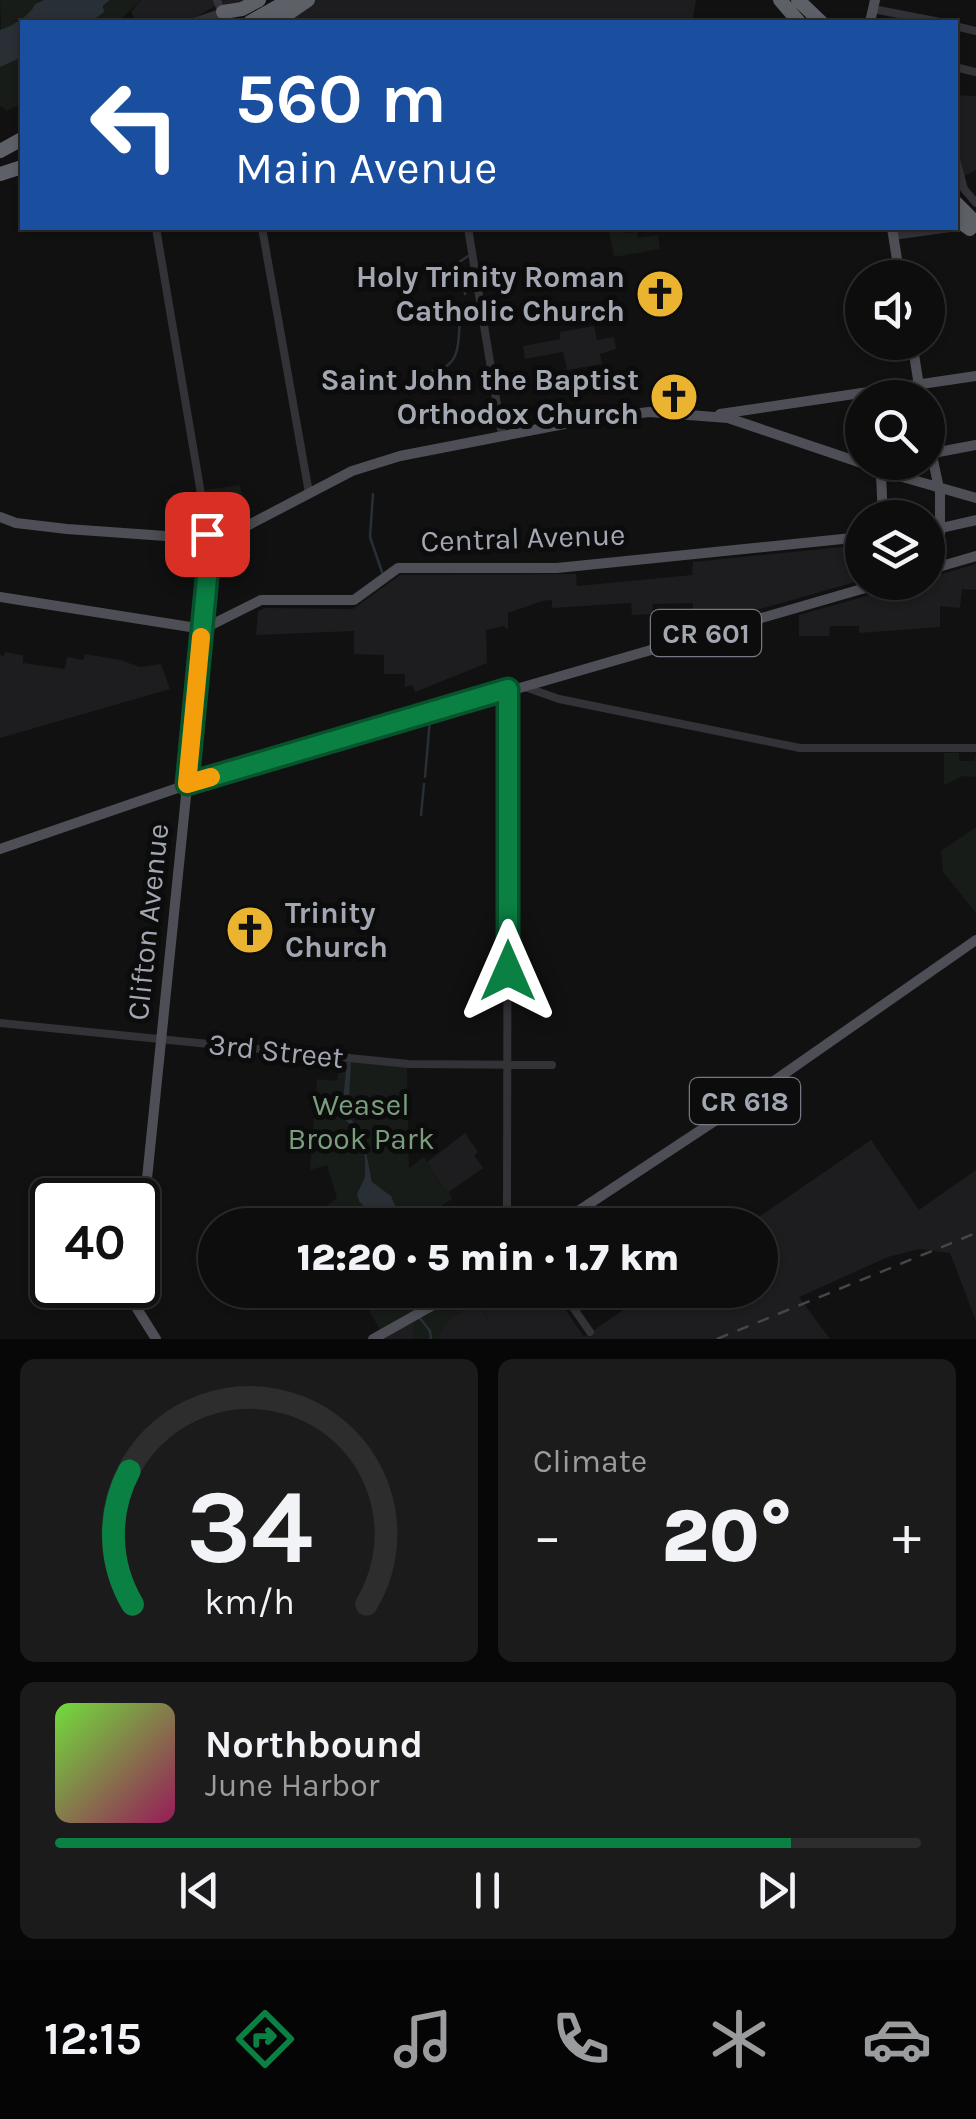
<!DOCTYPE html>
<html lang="en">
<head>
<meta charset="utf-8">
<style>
	body { margin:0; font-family:Karla,sans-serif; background:#1b1b1c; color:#f1f3f6; height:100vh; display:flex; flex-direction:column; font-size:38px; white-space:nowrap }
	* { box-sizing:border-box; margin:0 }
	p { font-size:32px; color:#9a9c9e }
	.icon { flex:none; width:55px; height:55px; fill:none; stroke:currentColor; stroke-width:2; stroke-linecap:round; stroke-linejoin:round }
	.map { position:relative; height:1339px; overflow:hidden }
	.panel { display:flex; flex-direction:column; gap:20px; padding:20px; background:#070708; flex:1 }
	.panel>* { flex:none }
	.banner { position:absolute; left:20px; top:20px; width:938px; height:210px; border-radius:0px; box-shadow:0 2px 8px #0004,0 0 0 2px #2d2d2e; background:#1a4fa0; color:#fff; overflow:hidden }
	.buttons { position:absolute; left:845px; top:260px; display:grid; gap:20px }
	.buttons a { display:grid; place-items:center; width:100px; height:100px; border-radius:50%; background:#0d0d0e; box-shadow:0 2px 8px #0004,0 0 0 2px #2d2d2e; font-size:50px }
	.speed { position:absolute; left:30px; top:1178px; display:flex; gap:20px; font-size:50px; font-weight:700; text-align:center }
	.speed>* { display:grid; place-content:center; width:130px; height:130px; border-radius:50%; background:#0d0d0e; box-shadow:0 2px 8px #0004,0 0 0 2px #2d2d2e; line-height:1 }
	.speed .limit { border:5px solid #111; border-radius:15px; background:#fff; color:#111 }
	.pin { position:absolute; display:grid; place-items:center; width:85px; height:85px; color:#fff; margin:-42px; border-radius:20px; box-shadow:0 5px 15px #0006 }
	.me { position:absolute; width:110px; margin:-55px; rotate:0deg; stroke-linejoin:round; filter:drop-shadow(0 0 8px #0008) }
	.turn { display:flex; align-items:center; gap:35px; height:210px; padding:0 50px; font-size:45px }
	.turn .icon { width:130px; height:130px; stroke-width:2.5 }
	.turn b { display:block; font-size:70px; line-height:85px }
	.big { font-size:75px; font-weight:800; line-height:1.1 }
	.panel .widget { flex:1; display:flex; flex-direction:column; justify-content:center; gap:15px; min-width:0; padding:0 35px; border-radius:15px; background:#1b1b1c }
	.panel .dial { align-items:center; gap:0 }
	.dial svg { height:260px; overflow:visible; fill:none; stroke:#2d2d2e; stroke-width:7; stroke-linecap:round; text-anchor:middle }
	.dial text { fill:#f1f3f6; stroke:none }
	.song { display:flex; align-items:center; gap:30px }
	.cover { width:120px; height:120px; border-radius:15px; background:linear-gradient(135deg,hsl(100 70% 55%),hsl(330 70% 35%)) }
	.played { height:10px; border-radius:5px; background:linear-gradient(90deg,#0b8043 85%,#2d2d2e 85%) }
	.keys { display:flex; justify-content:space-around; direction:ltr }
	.heat { display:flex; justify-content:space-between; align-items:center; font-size:55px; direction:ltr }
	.panel .tiles { flex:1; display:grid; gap:20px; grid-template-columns:1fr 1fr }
	.widget:last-child { grid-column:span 2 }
	.trip { position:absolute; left:198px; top:1208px; width:580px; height:100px; border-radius:50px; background:#0d0d0e; box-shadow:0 2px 8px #0004,0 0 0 2px #2d2d2e; font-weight:800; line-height:100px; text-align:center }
	.tab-bar { display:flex; height:160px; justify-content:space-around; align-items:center; background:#050506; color:#9a9c9e }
	.tab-bar .icon { width:70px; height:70px }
	.tab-bar .on { color:#0b8043 }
	.tab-bar b { font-size:45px; color:#f1f3f6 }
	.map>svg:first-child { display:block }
</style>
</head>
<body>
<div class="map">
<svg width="976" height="1339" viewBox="0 0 976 1339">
	<rect width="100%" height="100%" fill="#111112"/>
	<!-- built -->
	<path fill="#1d1d1f" d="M141,0h111l-37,6 -27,16h-52l-5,-10z
		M314,0h382l-4,22h-189l-5,-4 -18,4h-199z
		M955,95l21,1v74l-13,7 -8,-21z
		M594,326l3,14 17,-3 2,12 -16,5 2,10 -35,6 -4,-18 -38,7 -2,-13 37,-7v-7z
		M862,545v35l-169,48v-25l-40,1 -1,10 -20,1 -1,-12 -79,5v-8l-10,1 -34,12v17l-5,-4 -17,4 1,33 -72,29 -3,-7 -7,2v-13h-21v-19l-30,-1v-23l-98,4 2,-24 7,-3 88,1 47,-34 176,-1 1,12 115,-11 1,-13z
		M976,564v26l-14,-1 -2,19 -20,-2v21l-81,6v-7h-29l-1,10h-30v-21l113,-32 16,-1v-4z
		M5,652l18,3v8l42,6 2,-12 16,3 2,-6 35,6 20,7 21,-3 9,25 -170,49v-83l4,1z
		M465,1133l13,19 -4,3 9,13 -34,24 -4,-1 -18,-29z
		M871,1140l48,70 57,-40v151l-26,-68 -31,-4 -31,8 -89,40 31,42h-451l94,-49h79l32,47 68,-47h108v-65h-13z"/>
	<!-- green -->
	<path fill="#171c18" d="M0,0h44l-9,4c-4,12 -23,22 -34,26z
		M110,0h31l-23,22h-27z
		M22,57v46l-15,8 -7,-5v-39l8,-6z
		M624,228l1,5 12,-1 1,6 20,-3 2,14 -46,8 -5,-27z
		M240,485l6,35 -33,12 -8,-42z
		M195,492l8,43 -32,-3 -6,-33z
		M944,753h15v8h15l2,-8v24l-13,-1 -19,9z
		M976,827v86l-33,-41 -2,-21z
		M340,1061l67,6 2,101 15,-11 20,33 3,-1 5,10 -15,10 11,16h-132l-6,-8 27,-19 -10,-33 -17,5 7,-91 20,2z
		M357,1290h121l3,3 5,-3h22l-16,11 -12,3 15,26 -16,-24c-17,1 -37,17 -40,33h-25l-1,-23 -31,17z"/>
	<!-- water -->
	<path fill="#282f35" d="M44,0h66l-7,6 1,6 -13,10h-69v35l-22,10v-37c11,-3 31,-15 35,-26z
		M347,1061l4,1 -3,53c17,21 19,43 24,67l19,14 12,29h-22l-22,-24 -2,-7 8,-17v-20l-8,-25 -14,-15 -1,-7z"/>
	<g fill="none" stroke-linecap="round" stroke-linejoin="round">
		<!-- stream -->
		<path stroke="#282f35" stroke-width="2.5" d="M458,263l10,-7
			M459,269l6,25
			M432,371c31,-4 26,-31 28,-57
			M399,388l23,-15
			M373,494l-3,43 12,35
			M425,777l5,-58
			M421,815l3,-31
			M419,1317l11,14 1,8"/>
		<!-- minor -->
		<path stroke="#323237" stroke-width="8" d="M217,0l8,22
			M873,9l67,13
			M194,22l29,-10
			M955,26l21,5
			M955,67l21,5
			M955,156l9,33 12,14
			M156,228l54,319 -7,82
			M262,228l47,265
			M468,228l34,207
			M893,236l57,-8
			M525,687l34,12 241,49h176
			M508,689l-1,519 11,17
			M0,1023l409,41 143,1
			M561,1290l29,42"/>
		<!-- major -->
		<path stroke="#4e4f56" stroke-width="10" d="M870,22l5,-22
			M892,228l8,50
			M912,342l9,56
			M720,414l256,-38
			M928,437l12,56v73
			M928,454l48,-9
			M872,469l9,6 2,43
			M0,517l16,6 51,6 141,10 33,-10 111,-58 48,-15 190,-37 59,-7 79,6 178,60 70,20
			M928,531l48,-11
			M928,570l48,-14
			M0,597l203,32
			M203,629l58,-29h93l44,-32h159l305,-31
			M0,849l195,-67 691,-200
			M557,1225l194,-128 225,-157
			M138,1267l65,-638
			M135,1285l1,22 20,32
			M373,1339l87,-49"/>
		<!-- highway -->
		<path stroke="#5e6068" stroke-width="14" d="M780,0l19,22
			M798,0l23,22
			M223,12l19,-3 17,-9
			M250,22l39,-22
			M276,22l32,-22
			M0,151l22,-12
			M0,174l22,-7
			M955,202l21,21"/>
		<!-- rail -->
		<path stroke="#45464c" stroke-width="2.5" stroke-dasharray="12 10" stroke-linecap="butt" d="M717,1339l259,-106"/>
		<!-- highway-bridge -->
		<path stroke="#5e6068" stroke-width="14" d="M959,221l11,8"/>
	</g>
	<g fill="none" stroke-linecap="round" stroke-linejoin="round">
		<!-- route casing -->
		<g stroke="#07532c" stroke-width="25">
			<path id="route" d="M207,534l3,13 -23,237 321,-95v282"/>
		</g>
		<!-- route -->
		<use href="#route" stroke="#0b8043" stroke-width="18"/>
		<!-- slow -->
		<path stroke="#f59e0b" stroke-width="18" d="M201,637l-14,147 24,-7"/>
	</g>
	<!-- icons -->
	<defs>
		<g id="church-disc" transform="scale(2.5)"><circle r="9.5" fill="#eab330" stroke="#0c0c0d"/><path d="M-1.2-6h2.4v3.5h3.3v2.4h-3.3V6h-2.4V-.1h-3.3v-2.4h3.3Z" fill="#111"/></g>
	</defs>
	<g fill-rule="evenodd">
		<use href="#church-disc" x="660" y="294"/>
		<use href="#church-disc" x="674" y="397"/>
		<use href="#church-disc" x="250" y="930"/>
	</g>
	<g text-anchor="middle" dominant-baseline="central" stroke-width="10" stroke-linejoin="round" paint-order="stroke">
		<!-- shield labels -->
		<g fill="#0c0c0d" stroke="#757880" stroke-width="2.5">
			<rect x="651" y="610" width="110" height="46" rx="8"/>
			<rect x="690" y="1078" width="110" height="46" rx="8"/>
		</g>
		<g font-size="28" font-weight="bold" fill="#a2a7b2">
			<text x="706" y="633">CR 601</text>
			<text x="745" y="1101">CR 618</text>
		</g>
		<!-- poi labels -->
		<g font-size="30" font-weight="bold" fill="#a2a7b2" stroke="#0c0c0d" text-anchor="end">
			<text x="625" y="277">Holy Trinity Roman<tspan x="625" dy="34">Catholic Church</tspan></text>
			<text x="639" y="380">Saint John the Baptist<tspan x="639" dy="34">Orthodox Church</tspan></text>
			<text x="285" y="913" text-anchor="start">Trinity<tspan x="285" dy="34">Church</tspan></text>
		</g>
		<!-- street labels -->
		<g font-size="30" fill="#a2a7b2" stroke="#0c0c0d">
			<text transform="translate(523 538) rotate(-2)">Central Avenue</text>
			<text transform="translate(148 922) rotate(-84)">Clifton Avenue</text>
			<text transform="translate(276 1051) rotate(6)">3rd Street</text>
		</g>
		<!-- park labels -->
		<g font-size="30" fill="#7a9d7d" stroke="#0c0c0d">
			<text x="361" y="1105">Weasel<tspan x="361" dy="34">Brook Park</tspan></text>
		</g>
	</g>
</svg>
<div class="buttons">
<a><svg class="icon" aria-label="sound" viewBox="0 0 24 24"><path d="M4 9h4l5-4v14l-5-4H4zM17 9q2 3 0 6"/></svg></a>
<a><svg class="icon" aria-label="search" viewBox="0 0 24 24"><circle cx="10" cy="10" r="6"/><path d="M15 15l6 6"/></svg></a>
<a><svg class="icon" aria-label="layers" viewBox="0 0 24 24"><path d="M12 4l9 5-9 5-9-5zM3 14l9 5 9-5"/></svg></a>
</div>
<div class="speed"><div class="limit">40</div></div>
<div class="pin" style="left:207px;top:534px;background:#d93025"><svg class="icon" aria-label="arrive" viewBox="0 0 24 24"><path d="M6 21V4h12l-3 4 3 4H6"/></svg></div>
<svg class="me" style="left:508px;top:971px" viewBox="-20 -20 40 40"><path d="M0-17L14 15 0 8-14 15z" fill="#0b8043" stroke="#fff" stroke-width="4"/></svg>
<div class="trip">12:20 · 5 min · 1.7 km</div>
<div class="banner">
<div class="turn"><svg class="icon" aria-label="left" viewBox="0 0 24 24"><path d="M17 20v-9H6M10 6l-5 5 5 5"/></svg><div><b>560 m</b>Main Avenue</div></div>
</div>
</div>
<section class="panel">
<div class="tiles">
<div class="widget dial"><svg viewBox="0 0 100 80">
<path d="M14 69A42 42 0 1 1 86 69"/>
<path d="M14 69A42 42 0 0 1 13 28" stroke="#0b8043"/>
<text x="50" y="56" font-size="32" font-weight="700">34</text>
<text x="50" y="72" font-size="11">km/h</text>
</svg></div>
<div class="widget"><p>Climate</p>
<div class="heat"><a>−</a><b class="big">20°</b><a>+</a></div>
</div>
<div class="widget">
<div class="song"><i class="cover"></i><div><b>Northbound</b><p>June Harbor</p></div></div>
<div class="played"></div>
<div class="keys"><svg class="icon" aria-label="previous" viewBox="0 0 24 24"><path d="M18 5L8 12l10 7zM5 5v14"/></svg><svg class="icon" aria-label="pause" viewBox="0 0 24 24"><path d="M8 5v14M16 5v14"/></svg><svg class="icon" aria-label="next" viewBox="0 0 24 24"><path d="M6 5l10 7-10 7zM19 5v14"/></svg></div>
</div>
</div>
</section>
<nav class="tab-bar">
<b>12:15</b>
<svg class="icon on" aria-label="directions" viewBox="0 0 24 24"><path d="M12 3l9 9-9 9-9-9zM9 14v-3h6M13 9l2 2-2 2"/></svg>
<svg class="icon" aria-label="music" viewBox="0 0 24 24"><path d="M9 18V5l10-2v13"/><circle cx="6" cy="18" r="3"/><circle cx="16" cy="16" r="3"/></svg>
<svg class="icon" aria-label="phone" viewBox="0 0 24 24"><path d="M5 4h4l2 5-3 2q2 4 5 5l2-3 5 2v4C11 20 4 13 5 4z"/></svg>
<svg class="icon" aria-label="climate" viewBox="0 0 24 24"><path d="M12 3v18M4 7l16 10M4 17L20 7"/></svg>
<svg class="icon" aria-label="car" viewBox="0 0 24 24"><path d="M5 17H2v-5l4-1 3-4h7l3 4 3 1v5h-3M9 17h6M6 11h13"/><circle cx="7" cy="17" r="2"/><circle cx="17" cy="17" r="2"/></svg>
</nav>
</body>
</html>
